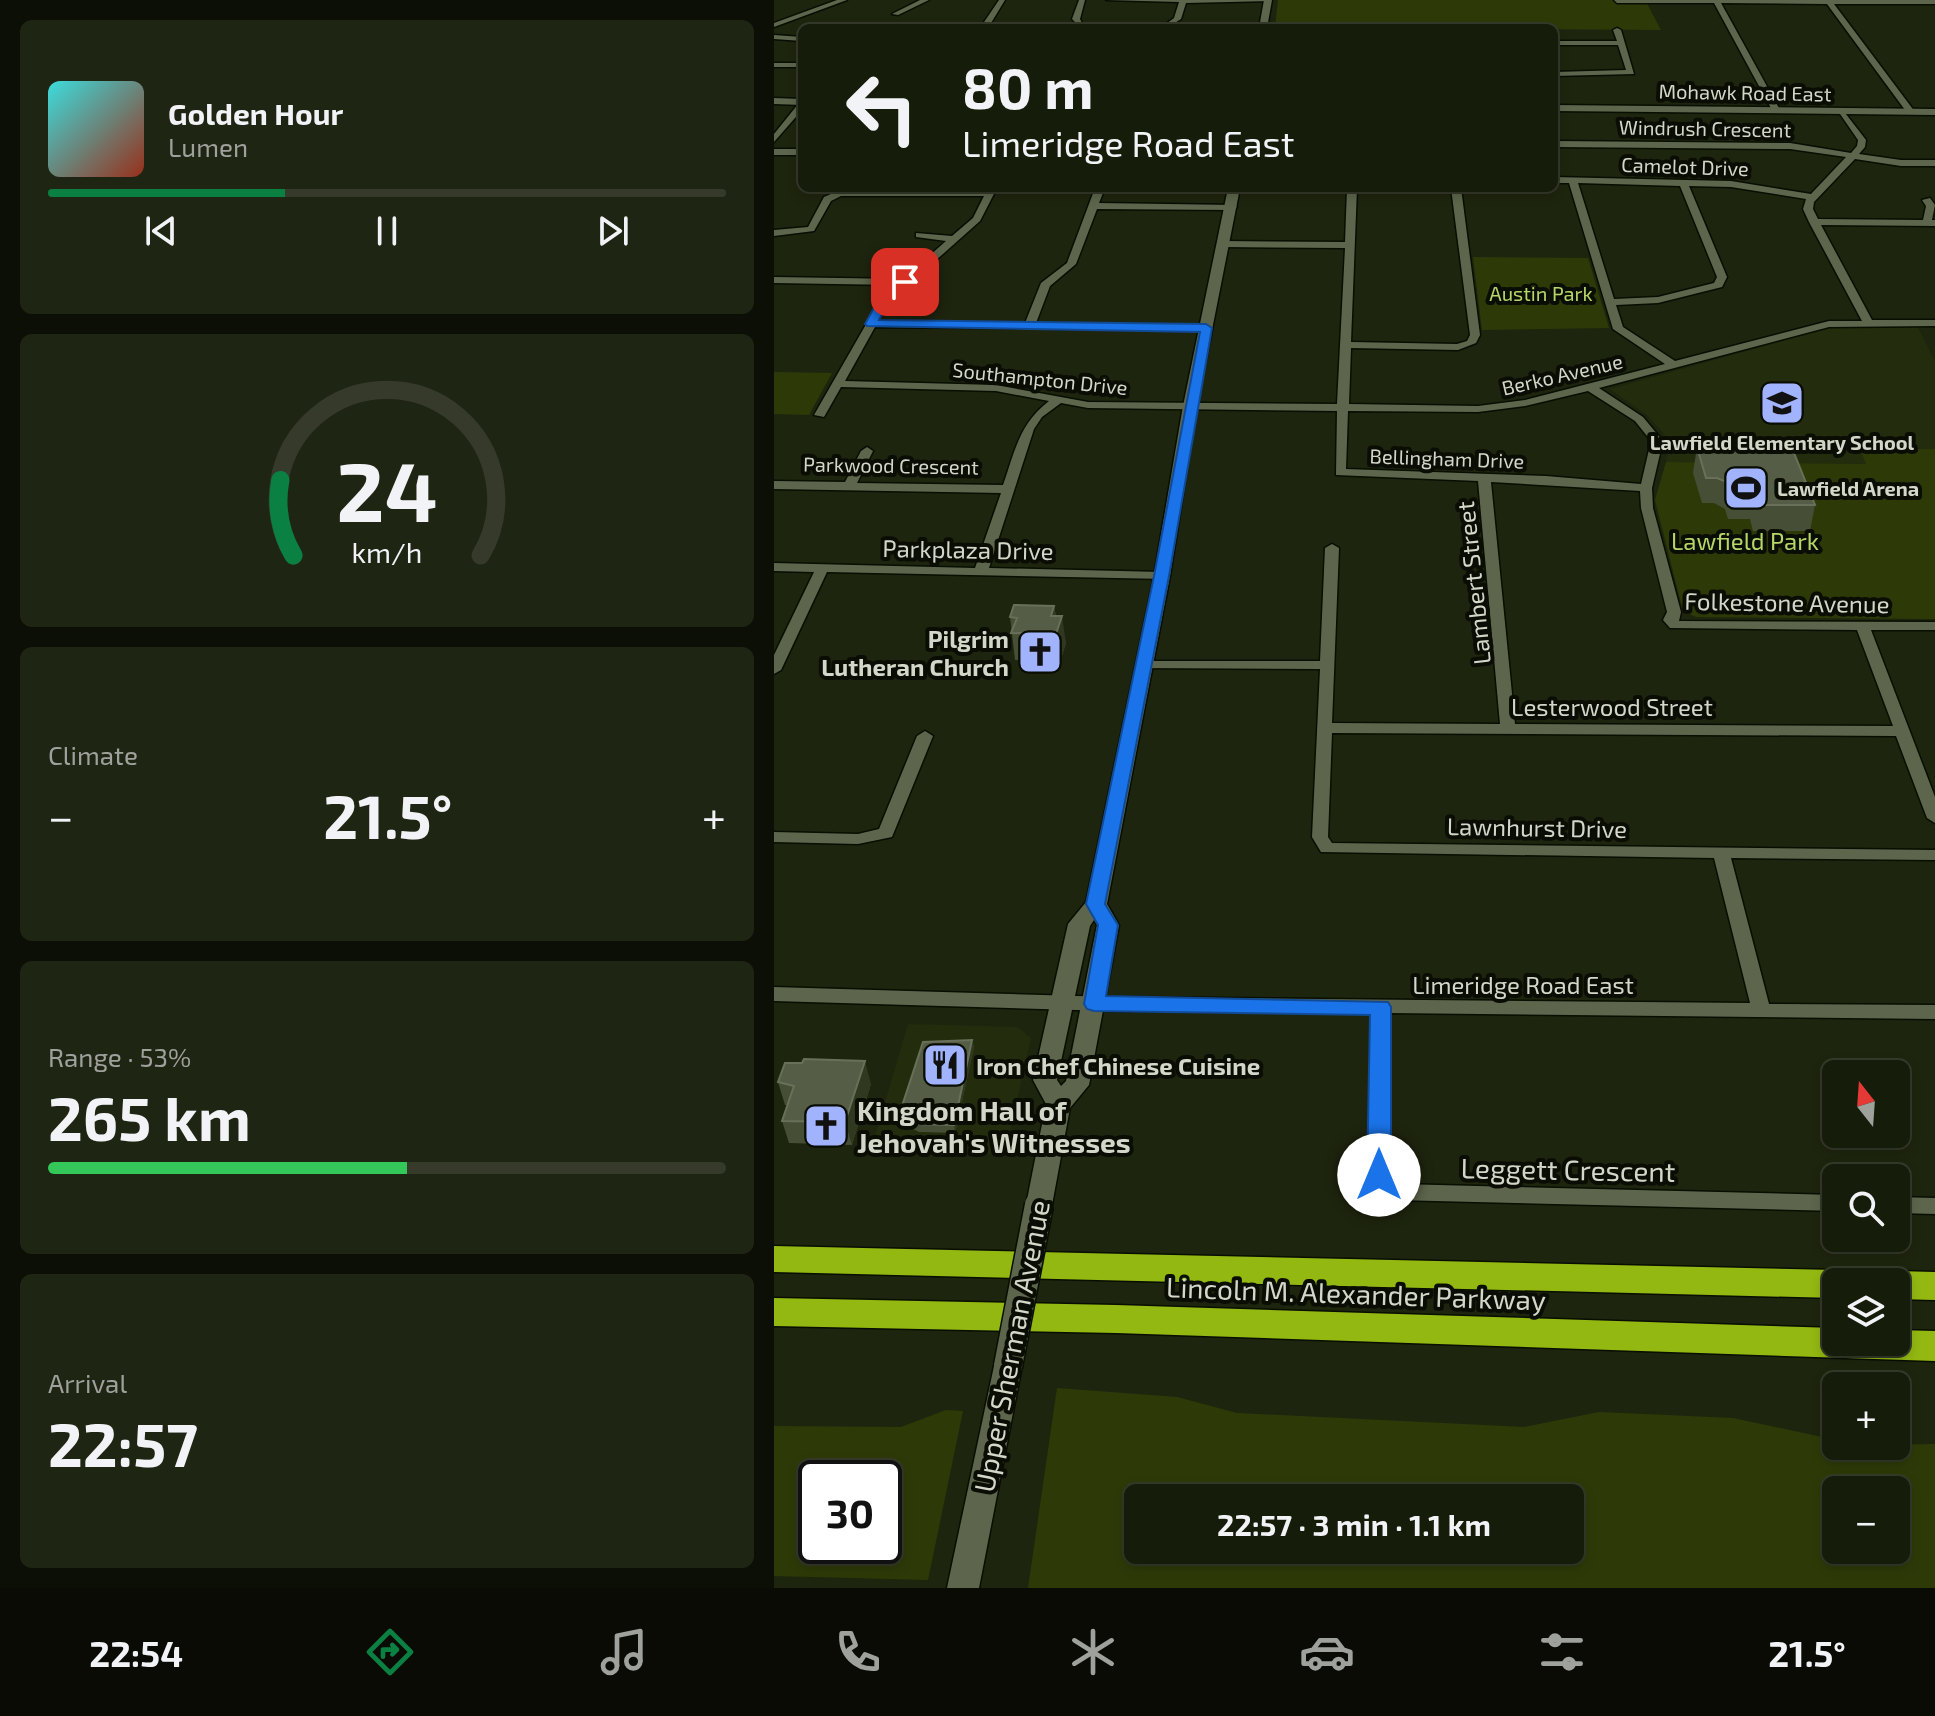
<!DOCTYPE html>
<html lang="en">
<head>
<meta charset="utf-8">
<style>
	body { margin:0; font-family:"Exo 2",sans-serif; background:#1f2513; color:#f1f3f6; height:100vh; display:flex; flex-direction:column; font-size:30px; white-space:nowrap }
	* { box-sizing:border-box; margin:0 }
	p { font-size:26px; color:#9ea19c }
	.icon { flex:none; width:44px; height:44px; fill:none; stroke:currentColor; stroke-width:2; stroke-linecap:round; stroke-linejoin:round }
	.map { position:relative; flex:1; overflow:hidden }
	.side { display:flex; flex-direction:column; gap:20px; padding:20px; background:#0c0f06; width:774px }
	.side>* { flex:none }
	.banner { position:absolute; left:24px; top:24px; width:760px; height:168px; border-radius:12px; box-shadow:0 4px 12px #0003,0 0 0 2px #353a2b; background:#161c0a; color:#f1f3f6; overflow:hidden }
	.needle { width:52px; rotate:343deg }
	.buttons { position:absolute; left:1048px; top:1060px; display:grid; gap:16px }
	.buttons a { display:grid; place-items:center; width:88px; height:88px; border-radius:12px; background:#161c0a; box-shadow:0 4px 12px #0003,0 0 0 2px #353a2b; font-size:40px }
	.speed { position:absolute; left:24px; top:1460px; display:flex; gap:16px; font-size:40px; font-weight:700; text-align:center }
	.speed>* { display:grid; place-content:center; width:104px; height:104px; border-radius:50%; background:#161c0a; box-shadow:0 4px 12px #0003,0 0 0 2px #353a2b; line-height:1 }
	.speed .limit { border:4px solid #111; border-radius:12px; background:#fff; color:#111 }
	.pin { position:absolute; display:grid; place-items:center; width:68px; height:68px; color:#fff; margin:-34px; border-radius:16px; box-shadow:0 4px 12px #0006 }
	.me { position:absolute; width:88px; margin:-44px; rotate:0deg; stroke-linejoin:round; filter:drop-shadow(0 0 6px #0008) }
	.turn { display:flex; align-items:center; gap:28px; height:168px; padding:0 32px; font-size:36px }
	.turn .icon { width:104px; height:104px; stroke-width:2.5 }
	.turn b { display:block; font-size:56px; line-height:68px }
	.big { font-size:60px; font-weight:700; line-height:1.1 }
	.side .card { flex:1; display:flex; flex-direction:column; justify-content:center; gap:12px; min-width:0; padding:0 28px; border-radius:12px; background:#1f2513 }
	.side .dial { align-items:center; gap:0 }
	.dial svg { height:208px; overflow:visible; fill:none; stroke:#353a2b; stroke-width:7; stroke-linecap:round; text-anchor:middle }
	.dial text { fill:#f1f3f6; stroke:none }
	.song { display:flex; align-items:center; gap:24px }
	.cover { width:96px; height:96px; border-radius:12px; background:linear-gradient(135deg,hsl(180 70% 55%),hsl(10 70% 35%)) }
	.played { height:8px; border-radius:4px; background:linear-gradient(90deg,#0b8043 35%,#353a2b 35%) }
	.keys { display:flex; justify-content:space-around; direction:ltr }
	.heat { display:flex; justify-content:space-between; align-items:center; font-size:44px; direction:ltr }
	.charge { height:12px; border-radius:6px; background:linear-gradient(90deg,#34c759 53%,#353a2b 0) }
	.trip { position:absolute; left:350px; top:1484px; width:460px; height:80px; border-radius:12px; background:#161c0a; box-shadow:0 4px 12px #0003,0 0 0 2px #353a2b; font-weight:700; line-height:80px; text-align:center }
	.tab-bar { display:flex; height:128px; justify-content:space-around; align-items:center; background:#090b04; color:#9ea19c }
	.tab-bar .icon { width:56px; height:56px }
	.tab-bar .selected { color:#0b8043 }
	.tab-bar b { font-size:36px; color:#f1f3f6 }
	main { display:flex; flex:1; min-height:0 }
	.map>svg:first-child { display:block }
</style>
</head>
<body>
<main>
<section class="side">
<div class="card">
<div class="song"><i class="cover"></i><div><b>Golden Hour</b><p>Lumen</p></div></div>
<div class="played"></div>
<div class="keys"><svg class="icon" aria-label="previous" viewBox="0 0 24 24"><path d="M18 5L8 12l10 7zM5 5v14"/></svg><svg class="icon" aria-label="pause" viewBox="0 0 24 24"><path d="M8 5v14M16 5v14"/></svg><svg class="icon" aria-label="next" viewBox="0 0 24 24"><path d="M6 5l10 7-10 7zM19 5v14"/></svg></div>
</div>
<div class="card dial"><svg viewBox="0 0 100 80">
<path d="M14 69A42 42 0 1 1 86 69"/>
<path d="M14 69A42 42 0 0 1 9 40" stroke="#0b8043"/>
<text x="50" y="56" font-size="32" font-weight="700">24</text>
<text x="50" y="72" font-size="11">km/h</text>
</svg></div>
<div class="card"><p>Climate</p>
<div class="heat"><a>−</a><b class="big">21.5°</b><a>+</a></div>
</div>
<div class="card"><p>Range · 53%</p><b class="big">265 km</b><div class="charge"></div></div>
<div class="card"><p>Arrival</p><b class="big">22:57</b></div>
</section>
<div class="map">
<svg width="1161" height="1588" viewBox="0 0 1161 1588">
	<rect width="100%" height="100%" fill="#1e250e"/>
	<!-- built -->
	<path fill="#232c0d" d="M1066,325l77,1 18,35v88l-74,-1 6,16 -201,-2 2,-10 -5,-19 -16,-18 -37,-26z
		M134,1024l109,3 14,11 -26,116 -134,-4z"/>
	<!-- green -->
	<path fill="#2d3a08" fill-rule="evenodd" d="M504,0h367l16,30 -386,-3z
		M699,257l115,1 21,70 -127,2z
		M0,372l58,1 -23,42 -35,-1z
		M1086,448l75,1v170l-239,-2 -13,-6 -28,-111 11,-38 200,2z
		M283,1388l120,9 60,16 287,14 75,-15 134,6 103,22v6l99,-2v144h-907zM1062,1490h60v60h-60zM364,1498h432v52h-432z
		M172,1410l17,1 -35,169 -154,-4v-150l127,1zM42,1478h68v68h-68z"/>
	<g fill="none" stroke-linecap="round" stroke-linejoin="round">
		<!-- minor casing -->
		<g stroke="#080e00" stroke-width="3">
			<path id="minor" d="M63,0h10l-73,27v-4z
				M146,0h9l-31,15 -6,-1z
				M225,0h6l-17,28h-8z
				M305,0h6l-5,19 2,4 -4,2 -6,-6z
				M332,0h165v1l-85,2 -5,16 -11,7 -4,-2 8,-6 5,-16z
				M840,0h321v4h-101l81,108 -7,2 -81,-110 -106,-1 59,107 -4,2 -4,-2 -58,-107h-97z
				M843,28l4,2 13,44 -80,2v-4l72,-2 -8,-25h-64v-4h63l-4,-11z
				M0,35l28,2v4l-28,-2z
				M0,63h28v4h-28z
				M25,103h3v7l-28,32v-8z
				M1068,109l24,31 -1,7 -6,7 42,6h34v6h-34l-46,-7 -41,43 -1,7 5,10 105,1 3,-14 -4,-6 8,-2 5,7 -3,15h3v6l-114,-1 51,95h63v6l-106,1 -230,61 44,29 20,24 -11,47 1,20 28,104 -2,9 256,1v8h-64l64,167v26l-8,-5 -31,-82 -564,-3 -4,104 4,6 603,7v10l-204,-2 38,146 166,1v14l-546,-6 -1,158 4,9 7,4 437,11v16l-441,-11c-16,-5 -21,-14 -27,-29l3,-158 -260,-2 -337,-10v-14l337,10 639,6 -36,-145 -393,-6 -9,-15 8,-168 -182,-1 -2,-3 7,-4h177l5,-113 7,-4 7,4 -7,175 168,1 -22,-243 -142,-6 1,-64 -249,-3 -27,-5 -19,14 -8,12 -45,139 173,4 7,4 -2,3 -340,-7 -46,98 -7,4v-19l40,-83 -40,-1v-8l201,5 26,-75 -227,-4v-8l71,1 16,-31 6,-4 6,4 -16,32 146,2c12,-34 16,-61 46,-84l-53,-10 -155,-4 -17,30 -10,-2 66,-115 16,-15 -122,-2v-6l129,2 43,-38 -30,-4v-4l36,3 21,-18 11,-22h-143l-10,5 -17,30 -40,5v-6l34,-3 16,-30 16,-7h146l11,-2 -17,33 -91,81 -11,19 147,2 16,-40 26,-20 28,-75h10l-6,15 136,2 2,2 -5,3 -135,-1 -21,55 -26,22 -14,37 170,2 4,1v4l-335,-3 -30,54 151,4 92,17 249,2 8,-156 -122,-1 -5,-3 5,-3 122,1 2,-54h10l-6,154 106,2 10,-3 3,-6 -19,-147h10l19,147 -4,8 -18,7 -107,-2 -2,56 129,2 47,-6 140,-36 -52,-35 -44,-146h-15v-6l177,4 80,13 35,-37 -56,-8 -236,-2v-6l236,2 61,10 6,-7 1,-6 -20,-29zM804,183l102,3 37,91 -3,6 -56,14 -44,2zM915,186l42,1 75,12 -3,10 6,13 53,99h-33l-154,40 -52,-34 -7,-22 42,-2 64,-16 5,-10zM814,391l47,30 16,20 -10,43 -95,-8 -200,-7 2,-58 130,1 47,-6zM717,482l149,9 1,17 26,104 -4,8 7,8 187,2 36,96 -378,-2z
				M0,149h28v6h-28z
				M151,731l8,5 -41,101 -34,7 -84,-2v-10l84,2 21,-5 38,-93z
				M1122,1197l39,1v16l-39,-1z"/>
		</g>
		<!-- secondary casing -->
		<g stroke="#080e00" stroke-width="3">
			<path id="secondary" d="M490,0h8l-5,28h-8z
				M0,98l28,1v6l-28,-1z
				M780,105l381,4v6l-381,-4z
				M454,188h12l-43,218 -27,170 -63,328 12,21 -30,160 -19,23 -18,97 -4,7 -9,4 -9,-4 -4,-7 20,-101 -13,-24 35,-156 18,-22 68,-326 29,-170zM320,920l3,5 -31,156 -5,5 -4,-6 33,-154z
				M234,1353l10,4 4,9 -43,222h-32l47,-222 4,-9z"/>
		</g>
		<!-- motorway casing -->
		<g stroke="#080e00" stroke-width="3">
			<path id="motorway" d="M0,1246l1062,24 11,4 4,8h-15v16l-1062,-26z
				M1122,1271l39,1v28l-39,-1v-17h-15l4,-7z
				M0,1298l342,7 720,23v14h60v-12l39,1v30l-819,-28 -342,-7z"/>
		</g>
		<!-- minor -->
		<use href="#minor" fill="#5d664c" fill-rule="evenodd"/>
		<!-- secondary -->
		<use href="#secondary" fill="#5d664c" fill-rule="evenodd"/>
		<!-- motorway -->
		<use href="#motorway" fill="#93b812" fill-rule="evenodd"/>
		<!-- secondary-bridge casing -->
		<g stroke="#080e00" stroke-width="31" stroke-linecap="butt">
			<path id="secondary-bridge" d="M234,1366l31,-161"/>
		</g>
		<!-- secondary-bridge -->
		<use href="#secondary-bridge" stroke="#5d664c" stroke-width="28"/>
	</g>
	<!-- wall -->
	<path fill="#464e36" d="M962,443l79,62 -5,26h-57l-3,-12h-22l-3,-10 -11,-6h-12l-9,-30 4,-26 38,1z
		M280,606l2,10 10,27 -6,19 -45,-2 -5,-43z
		M198,1040l2,7 -19,86 -36,-1 -6,-3 -1,-9h-7l-2,-8z
		M4,1082l93,2 -19,61 -63,-2 -7,-22 5,-16h-2z"/>
	<!-- shaded-wall -->
	<path fill="#30381f" d="M280,606l3,24 5,-14 4,27 -6,19 -4,-28 -5,-18z
		M198,1040l2,7 -19,86 -1,-8z
		M91,1061l6,23 -19,61 -7,-23z"/>
	<!-- building -->
	<path fill="#565d46" stroke="#69705a" stroke-width="2" d="M962,443h54l25,62h-57l-4,-12h-22l-3,-10 -12,-5h-11l-9,-31 41,1z
		M240,605l40,1 -3,10h11l-6,18 -45,-1 6,-15 -7,-1z
		M198,1040l-18,85 -37,-1 -6,-3 3,-9h-11l-1,-6 21,-64z
		M30,1059l61,2 -20,61 -63,-1 12,-35 -16,-4 7,-19h17z"/>
	<!-- route -->
	<path fill="#1a73e8" stroke="#114b97" stroke-width="2" d="M131,278l6,4 -22,19 -10,19 327,4 6,4 -43,248 -64,328 13,21 -12,71 282,6 3,5v168l-4,6 -8,3 -8,-3 -4,-6 3,-160 -276,-4 -7,-2 -3,-5 14,-79 -12,-21 68,-328 46,-244 -333,-6 -2,-2 15,-27z"/>
	<!-- icons -->
	<defs>
		<g id="school-square" transform="scale(2.3)"><rect x="-9" y="-9" width="18" height="18" rx="4" fill="#a1b3fd" stroke="#0a0d04"/><path d="M0-5L7-2L0 1L-7-2ZM-4 1L0 2.5L4 1V4Q0 6-4 4Z" fill="#111"/></g>
		<g id="stadium-square" transform="scale(2.3)"><rect x="-9" y="-9" width="18" height="18" rx="4" fill="#a1b3fd" stroke="#0a0d04"/><path d="M0-5a6.5 5 0 1 0 0 10a6.5 5 0 1 0 0-10ZM-3.5-1.8h7v3.6h-7Z" fill="#111"/></g>
		<g id="church-square" transform="scale(2.3)"><rect x="-9" y="-9" width="18" height="18" rx="4" fill="#a1b3fd" stroke="#0a0d04"/><path d="M-1.2-6h2.4v3.5h3.3v2.4h-3.3V6h-2.4V-.1h-3.3v-2.4h3.3Z" fill="#111"/></g>
		<g id="restaurant-square" transform="scale(2.3)"><rect x="-9" y="-9" width="18" height="18" rx="4" fill="#a1b3fd" stroke="#0a0d04"/><path d="M-5-6h1v4h1v-4h1v4h1v-4h1v5L-1.5 .5V6h-2V.5L-5-1ZM5-6V6H3V1.5H1.5Q1.5-4 5-6Z" fill="#111"/></g>
	</defs>
	<g fill-rule="evenodd">
		<use href="#school-square" x="1008" y="403"/>
		<use href="#stadium-square" x="972" y="488"/>
		<use href="#church-square" x="266" y="652"/>
		<use href="#restaurant-square" x="171" y="1065"/>
		<use href="#church-square" x="52" y="1126"/>
	</g>
	<g text-anchor="middle" dominant-baseline="central" stroke-width="8" stroke-linejoin="round" paint-order="stroke">
		<!-- far-street labels -->
		<g font-size="20" fill="#d2d7c9" stroke="#0a0d04">
			<text transform="translate(971 92) rotate(1)">Mohawk Road East</text>
			<text transform="translate(931 128) rotate(1)">Windrush Crescent</text>
			<text transform="translate(911 166) rotate(2)">Camelot Drive</text>
			<text transform="translate(788 374) rotate(-13)">Berko Avenue</text>
			<text transform="translate(266 378) rotate(6)">Southampton Drive</text>
			<text transform="translate(673 458) rotate(2)">Bellingham Drive</text>
			<text transform="translate(117 465) rotate(1)">Parkwood Crescent</text>
		</g>
		<!-- far-park labels -->
		<g font-size="20" fill="#b6d768" stroke="#0a0d04">
			<text x="767" y="293">Austin Park</text>
		</g>
		<!-- far-poi labels -->
		<g font-size="20" font-weight="bold" fill="#d2d7c9" stroke="#0a0d04">
			<text x="1008" y="442">Lawfield Elementary School</text>
			<text x="1003" y="488" text-anchor="start">Lawfield Arena</text>
		</g>
		<!-- park labels -->
		<g font-size="24" fill="#b6d768" stroke="#0a0d04">
			<text x="971" y="540">Lawfield Park</text>
		</g>
		<!-- street labels -->
		<g font-size="24" fill="#d2d7c9" stroke="#0a0d04">
			<text transform="translate(194 549) rotate(1)">Parkplaza Drive</text>
			<text transform="translate(699 583) rotate(-96)">Lambert Street</text>
			<text transform="translate(1013 602) rotate(1)">Folkestone Avenue</text>
			<text x="838" y="706">Lesterwood Street</text>
			<text transform="translate(763 827) rotate(1)">Lawnhurst Drive</text>
			<text x="749" y="984">Limeridge Road East</text>
		</g>
		<!-- poi labels -->
		<g font-size="24" font-weight="bold" fill="#d2d7c9" stroke="#0a0d04" text-anchor="end">
			<text x="235" y="638">Pilgrim<tspan x="235" dy="28">Lutheran Church</tspan></text>
			<text x="202" y="1065" text-anchor="start">Iron Chef Chinese Cuisine</text>
		</g>
		<!-- near-poi labels -->
		<g font-size="28" font-weight="bold" fill="#d2d7c9" stroke="#0a0d04" text-anchor="start">
			<text x="83" y="1110">Kingdom Hall of<tspan x="83" dy="32">Jehovah's Witnesses</tspan></text>
		</g>
		<!-- near-street labels -->
		<g font-size="28" fill="#d2d7c9" stroke="#0a0d04">
			<text transform="translate(794 1169) rotate(1)">Leggett Crescent</text>
			<text transform="translate(582 1293) rotate(2)">Lincoln M. Alexander Parkway</text>
			<text transform="translate(237 1346) rotate(-79)">Upper Sherman Avenue</text>
		</g>
	</g>
</svg>
<div class="buttons">
<a><svg class="needle" viewBox="-14 -14 28 28"><path d="M0-13l5 13h-10z" fill="#e53935"/><path d="M0 13l5-13h-10z" fill="#9ea19c"/></svg></a>
<a><svg class="icon" aria-label="search" viewBox="0 0 24 24"><circle cx="10" cy="10" r="6"/><path d="M15 15l6 6"/></svg></a>
<a><svg class="icon" aria-label="layers" viewBox="0 0 24 24"><path d="M12 4l9 5-9 5-9-5zM3 14l9 5 9-5"/></svg></a>
<a>+</a>
<a>−</a>
</div>
<div class="speed"><div class="limit">30</div></div>
<div class="pin" style="left:131px;top:282px;background:#d93025"><svg class="icon" aria-label="arrive" viewBox="0 0 24 24"><path d="M6 21V4h12l-3 4 3 4H6"/></svg></div>
<svg class="me" style="left:605px;top:1175px" viewBox="-20 -20 40 40"><circle r="19" fill="#fff"/><path d="M0-13L10 11 0 6-10 11z" fill="#1a73e8"/></svg>
<div class="trip">22:57 · 3 min · 1.1 km</div>
<div class="banner">
<div class="turn"><svg class="icon" aria-label="left" viewBox="0 0 24 24"><path d="M17 20v-9H6M10 6l-5 5 5 5"/></svg><div><b>80 m</b>Limeridge Road East</div></div>
</div>
</div>
</main>
<nav class="tab-bar">
<b>22:54</b>
<svg class="icon selected" aria-label="directions" viewBox="0 0 24 24"><path d="M12 3l9 9-9 9-9-9zM9 14v-3h6M13 9l2 2-2 2"/></svg>
<svg class="icon" aria-label="music" viewBox="0 0 24 24"><path d="M9 18V5l10-2v13"/><circle cx="6" cy="18" r="3"/><circle cx="16" cy="16" r="3"/></svg>
<svg class="icon" aria-label="phone" viewBox="0 0 24 24"><path d="M5 4h4l2 5-3 2q2 4 5 5l2-3 5 2v4C11 20 4 13 5 4z"/></svg>
<svg class="icon" aria-label="climate" viewBox="0 0 24 24"><path d="M12 3v18M4 7l16 10M4 17L20 7"/></svg>
<svg class="icon" aria-label="car" viewBox="0 0 24 24"><path d="M5 17H2v-5l4-1 3-4h7l3 4 3 1v5h-3M9 17h6M6 11h13"/><circle cx="7" cy="17" r="2"/><circle cx="17" cy="17" r="2"/></svg>
<svg class="icon" aria-label="filters" viewBox="0 0 24 24"><path d="M4 7h16M4 17h16"/><circle cx="9" cy="7" r="2"/><circle cx="15" cy="17" r="2"/></svg>
<b>21.5°</b>
</nav>
</body>
</html>
